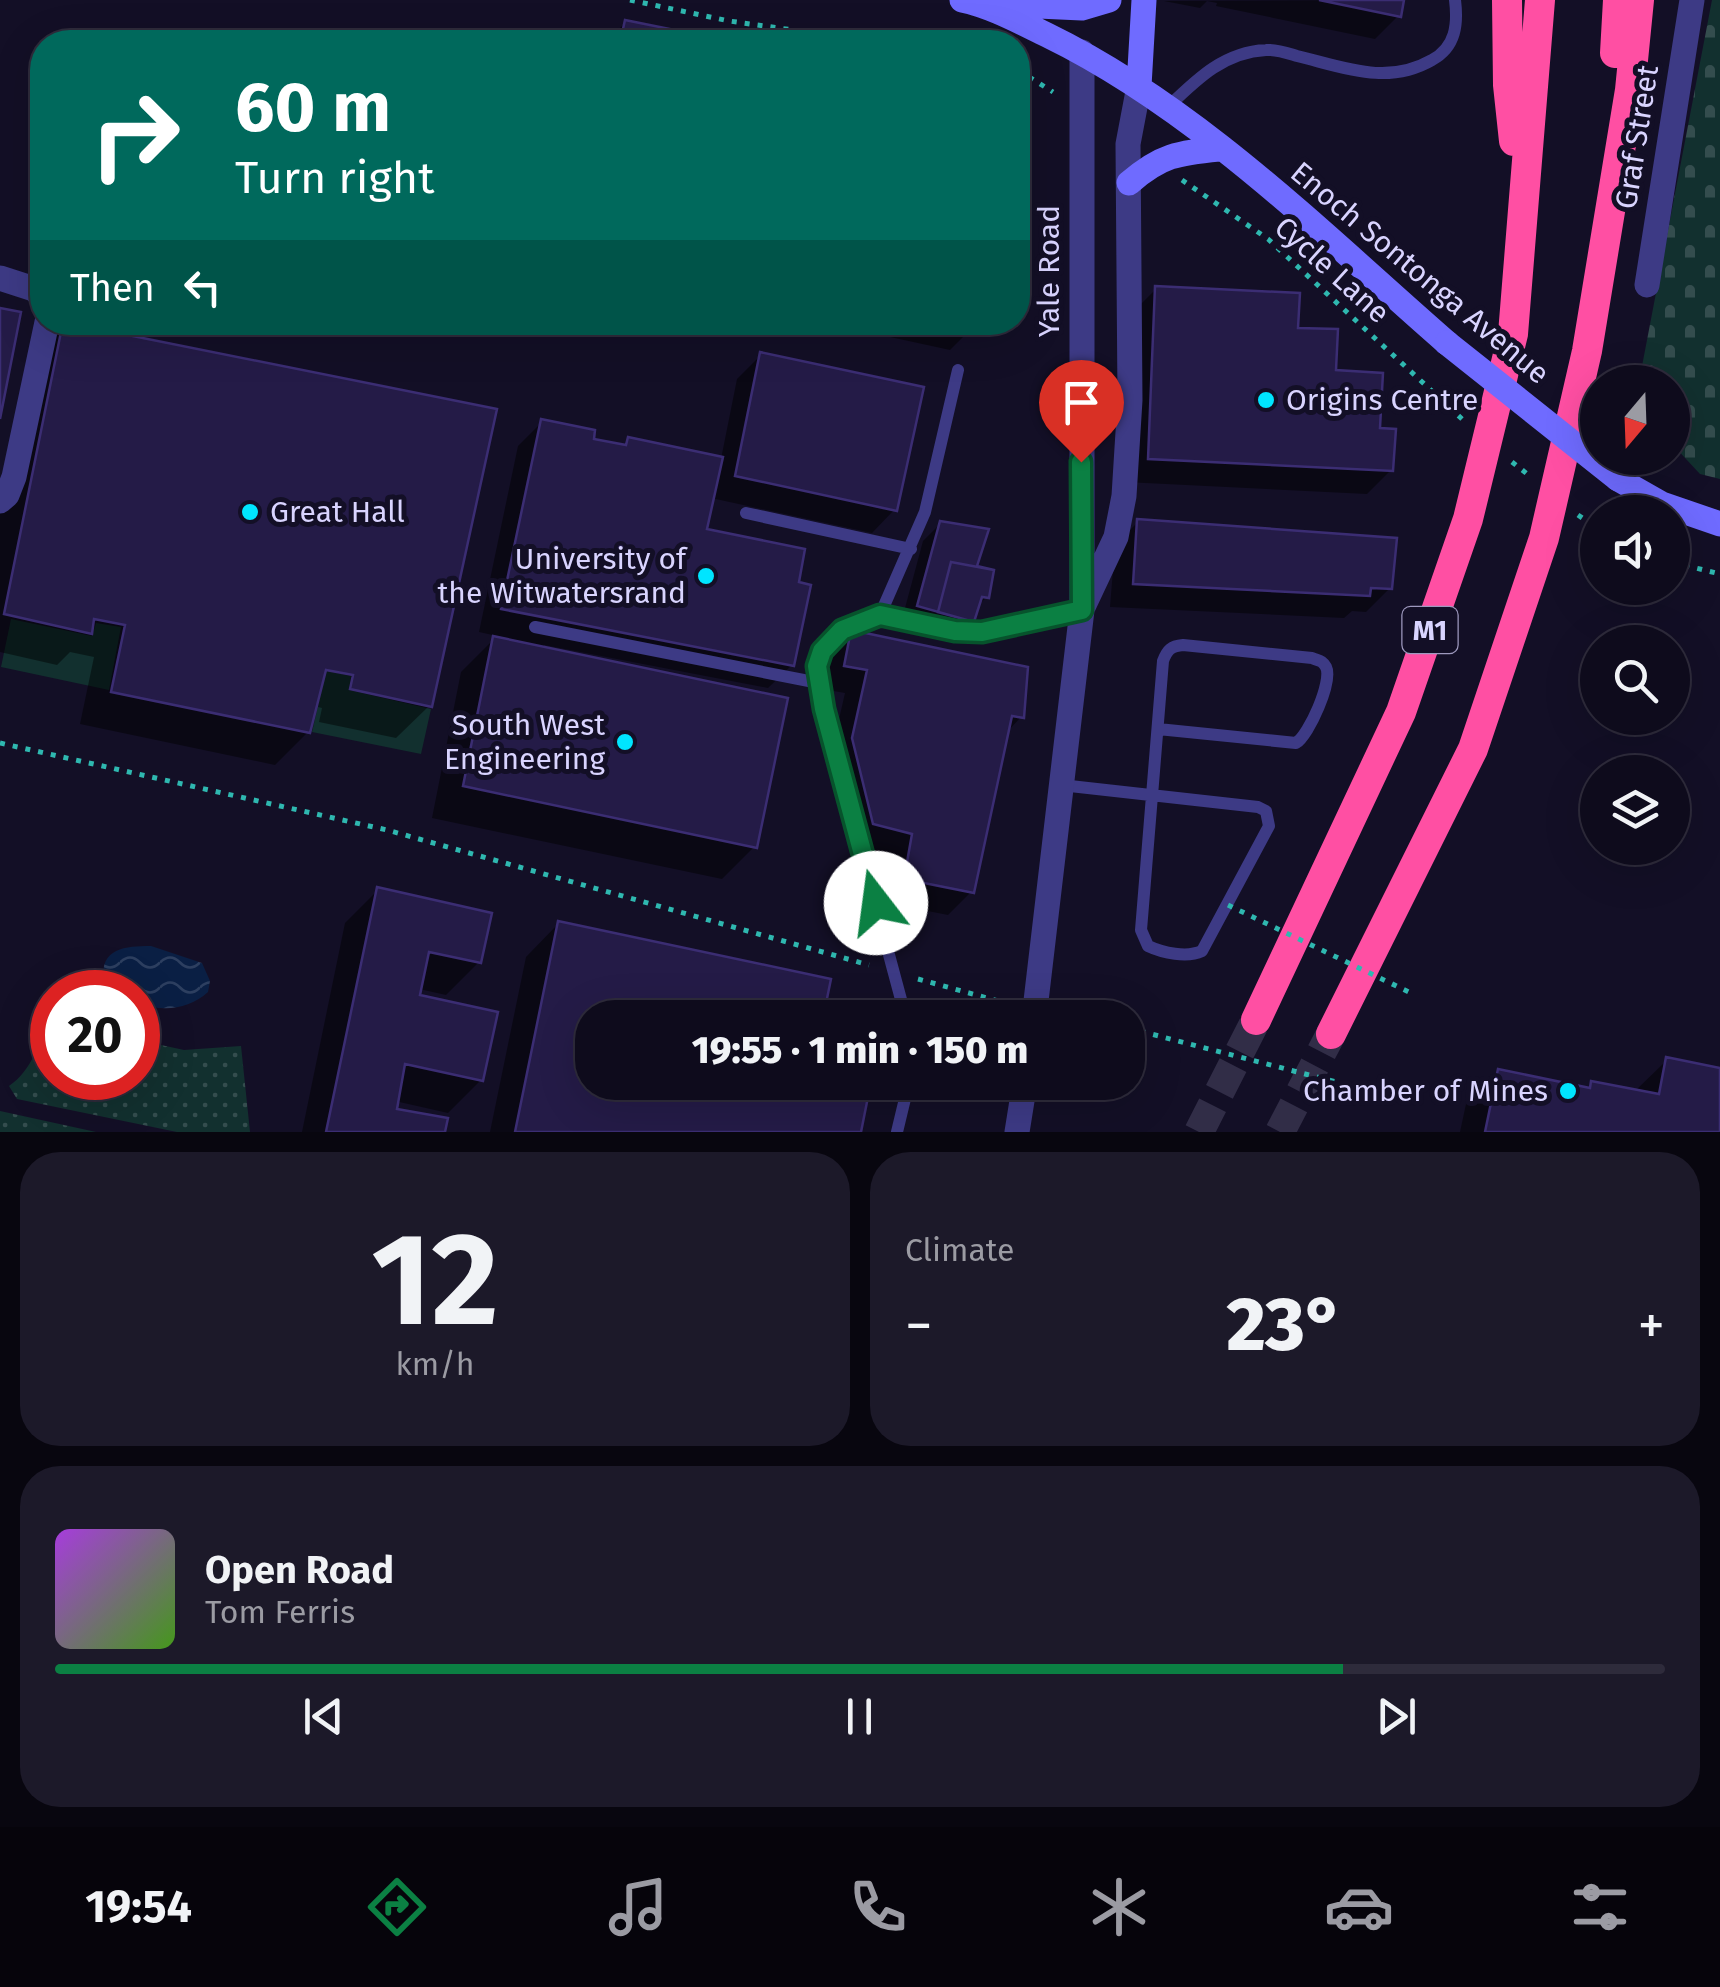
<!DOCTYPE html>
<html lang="en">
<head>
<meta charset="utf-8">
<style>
	body { margin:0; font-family:"Fira Sans",sans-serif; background:#1c1929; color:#f1f3f6; height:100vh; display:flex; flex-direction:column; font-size:38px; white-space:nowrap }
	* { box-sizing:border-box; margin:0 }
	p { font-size:32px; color:#9b9ba3 }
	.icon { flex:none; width:55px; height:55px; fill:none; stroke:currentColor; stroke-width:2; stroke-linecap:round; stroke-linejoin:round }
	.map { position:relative; height:1132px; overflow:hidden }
	.sheet { display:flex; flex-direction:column; gap:20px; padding:20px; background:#08060f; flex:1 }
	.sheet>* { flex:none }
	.banner { position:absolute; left:30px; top:30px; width:1000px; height:305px; border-radius:40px; box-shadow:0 10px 40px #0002,0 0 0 2px #2e2b3b; background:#00695c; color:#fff; overflow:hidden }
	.needle { width:65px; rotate:199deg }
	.controls { position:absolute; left:1580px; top:365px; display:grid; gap:20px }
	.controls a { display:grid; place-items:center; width:110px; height:110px; border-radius:50%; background:#0e0b1c; box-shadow:0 10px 40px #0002,0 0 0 2px #2e2b3b; font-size:50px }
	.speed { position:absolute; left:30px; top:970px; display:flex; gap:20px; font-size:50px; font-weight:700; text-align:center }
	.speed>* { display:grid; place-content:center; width:130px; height:130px; border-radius:50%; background:#0e0b1c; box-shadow:0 10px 40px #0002,0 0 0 2px #2e2b3b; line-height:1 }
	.speed .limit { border:15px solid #d22; background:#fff; color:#111 }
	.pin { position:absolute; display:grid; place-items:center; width:85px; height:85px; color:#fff; margin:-102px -42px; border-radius:50% 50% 50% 0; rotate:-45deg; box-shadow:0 0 10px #0007 }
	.pin .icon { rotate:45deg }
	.me { position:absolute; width:110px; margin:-55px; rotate:345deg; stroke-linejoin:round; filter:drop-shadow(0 0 8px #0008) }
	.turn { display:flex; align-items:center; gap:35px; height:210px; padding:0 40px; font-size:45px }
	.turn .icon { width:130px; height:130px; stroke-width:2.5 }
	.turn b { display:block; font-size:70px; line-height:85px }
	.then { display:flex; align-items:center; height:95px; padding:0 40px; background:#0003; gap:20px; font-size:38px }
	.big { font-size:75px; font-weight:800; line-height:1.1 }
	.sheet .widget { flex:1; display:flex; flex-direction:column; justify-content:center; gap:15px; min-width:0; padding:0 35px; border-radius:40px; background:#1c1929 }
	.sheet .dial { align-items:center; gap:0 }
	.dial b { font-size:130px; line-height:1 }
	.song { display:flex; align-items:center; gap:30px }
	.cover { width:120px; height:120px; border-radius:15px; background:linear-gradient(135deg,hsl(280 70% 55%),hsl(100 70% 35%)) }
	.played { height:10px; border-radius:5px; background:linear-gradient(90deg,#0b8043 80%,#2e2b3b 80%) }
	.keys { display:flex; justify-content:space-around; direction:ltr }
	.heat { display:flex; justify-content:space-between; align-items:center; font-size:55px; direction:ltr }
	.sheet .tiles { flex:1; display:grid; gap:20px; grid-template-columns:1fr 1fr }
	.widget:last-child { grid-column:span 2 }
	.trip { position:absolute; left:575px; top:1000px; width:570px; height:100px; border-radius:40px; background:#0e0b1c; box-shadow:0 10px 40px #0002,0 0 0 2px #2e2b3b; font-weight:800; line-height:100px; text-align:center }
	.tab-bar { display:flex; height:160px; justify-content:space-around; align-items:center; background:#06040b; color:#9b9ba3 }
	.tab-bar .icon { width:70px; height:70px }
	.tab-bar .selected { color:#0b8043 }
	.tab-bar b { font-size:45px; color:#f1f3f6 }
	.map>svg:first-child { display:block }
</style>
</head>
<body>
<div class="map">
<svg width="1720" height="1132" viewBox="0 0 1720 1132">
	<defs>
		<pattern id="grass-dots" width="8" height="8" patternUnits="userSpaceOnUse" patternTransform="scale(2.5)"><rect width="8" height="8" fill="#12302f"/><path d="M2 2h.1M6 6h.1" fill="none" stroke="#344d4e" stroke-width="1.8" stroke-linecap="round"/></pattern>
		<pattern id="cemetery-stones" width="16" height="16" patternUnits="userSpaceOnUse" patternTransform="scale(2.5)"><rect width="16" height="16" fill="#12302f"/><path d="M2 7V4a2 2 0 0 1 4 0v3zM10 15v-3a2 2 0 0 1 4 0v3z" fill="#344d4e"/></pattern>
		<pattern id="water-waves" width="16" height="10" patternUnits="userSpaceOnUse" patternTransform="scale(2.5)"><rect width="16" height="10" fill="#0a1f44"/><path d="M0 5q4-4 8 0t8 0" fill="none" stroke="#2d3f60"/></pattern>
	</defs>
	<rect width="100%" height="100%" fill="#130f26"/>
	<!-- grass -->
	<path fill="url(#grass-dots)" d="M52,1016v62h86v-38l46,10 57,-4 9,86h-73l-160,-33 -8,-13c24,-16 30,-45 43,-70z
		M0,1111l96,21h-96z"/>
	<!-- cemetery -->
	<path fill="url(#cemetery-stones)" d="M1712,0h8v479l-20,-5 -27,-29 -1,-63h-33z"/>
	<!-- garden -->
	<path fill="#12302f" d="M11,619l81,17 4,-13 25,4 -12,63 -108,-23z
		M326,671l25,5 -2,14 82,19 -10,45 -109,-22z"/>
	<!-- water -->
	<path fill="url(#water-waves)" d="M151,946l51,17 8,18 -2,11c-20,18 -46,20 -70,11v-11h-22l-12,-12c-5,-32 22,-34 47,-34z"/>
	<!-- shadow -->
	<path fill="#0007" d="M1401,0l-3,16 -23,23 -159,-33 1,-3 -10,-2 -7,7 -36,-7z
		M626,22l96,20h-116z
		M1156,289l177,83 45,59 13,39 -24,24 -242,-12 8,-170z
		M737,322h43l-7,8z
		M821,322h157l-28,28z
		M64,324l365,382 -33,32 -77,-16 3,-14 -8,-2 -6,26 -33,33 -195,-41 14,-67 -24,-5 -13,13 -57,-13v-141l31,-154z
		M761,355l134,154 -23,24 -161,-35 -7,33 92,53 -4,81 -24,23 -224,-43v5l210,197 -32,32 -290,-61 29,-146 36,-36 -18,-4 39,-186 24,-24 49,19 30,6 8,-7 92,19 16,-80z
		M1138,522l252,66 -24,24 -14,-1 -8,7 -234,-11 5,-62z
		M941,523l33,45 13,29 -11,10 -4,14 -18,18 -53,-16 22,-82z
		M852,633l169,84 -15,16 -35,159 -23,23 -66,-13 8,-45 -40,-10 -21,-84 16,-70 -23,-4 6,-33z
		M378,890l101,72 -33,33 -27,-6 -2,8 64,83 -33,33 -53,-12 -1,10 49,21h-141l43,-209z
		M558,924l34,94v64l267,50h-369l36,-175z
		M1667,1060l53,10v62h-260l6,-28 33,-32 87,18 6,-6 42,8z"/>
	<!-- building -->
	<path fill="#241b47" stroke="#3b2d73" stroke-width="2.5" d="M1319,0h85l-3,17z
		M625,20l109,22h-114z
		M1155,286l145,7 -2,35 40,1 -2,41 47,3 -3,55 16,1 -3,42 -245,-12z
		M0,308l21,4 -21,107z
		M63,322l434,87 -65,298 -82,-18 3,-14 -27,-5 -16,63 -199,-41 14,-67 -31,-6 -2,15 -88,-20z
		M760,352l164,35 -27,124 -162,-35z
		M541,419l54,11 -1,9 32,6 2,-8 95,20 -16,72 98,20 -6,33 12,3 -17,81 -293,-57z
		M1137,519l260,19 -5,51 -21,-1 -1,8 -237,-12z
		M940,521l49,8 -12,37 17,4 -5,28 -7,-1 -8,25 -57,-16z
		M951,562l43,8 -5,28 -7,-1 -8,25 -36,-10z
		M851,630l177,37 -4,51 -12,-2 -38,177 -70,-14 8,-45 -39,-10 -21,-86 15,-68 -23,-4z
		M493,636l295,62 -31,150 -294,-62z
		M377,887l115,26 -11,50 -52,-11 -9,43 78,17 -15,69 -78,-17 -8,45 51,9 -3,14h-119z
		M558,921l273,58 -8,39h-231v64h279l-10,50h-346z
		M1666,1057l54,11v64h-235l13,-63 92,19 1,-7 68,13z"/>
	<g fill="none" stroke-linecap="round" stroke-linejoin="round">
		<!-- highway-tunnel -->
		<path stroke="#312d47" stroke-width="30" stroke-dasharray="30 15" stroke-linecap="butt" d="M1199,1132l57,-112
			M1280,1132l51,-98"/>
		<!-- path -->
		<path stroke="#2fb8b0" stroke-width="5" stroke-dasharray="5 8" stroke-linecap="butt" d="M630,0l99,21 149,21
			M1018,70l35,22
			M1182,180l86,59 194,180
			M1512,462l19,15
			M1578,515l20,14
			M1672,562l48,12
			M0,743l387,87 482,135
			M918,979l91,25
			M1058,1015l13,3
			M1128,1028l262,68"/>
		<!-- lane -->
		<path stroke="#3d3a85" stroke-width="12" d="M1168,107c29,-28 56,-55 98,-57 10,-1 21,3 31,6 46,11 90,30 135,4 24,-13 26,-36 23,-60
			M746,513l165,36
			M880,615l45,-103 33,-142
			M535,627l284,56
			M1061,785c66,7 131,15 197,22l8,4 3,15 -67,125c-15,7 -39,2 -54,-5l-7,-16 22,-269c4,-11 8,-15 20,-16l129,13c7,3 10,2 14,9 7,14 -17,68 -30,76l-138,-14
			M906,1018l-83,-309 -6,-44 5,-14 19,-21 13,-7 26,-8 75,16 26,1 101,-22
			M897,1132l12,-50"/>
		<!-- street -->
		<path stroke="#3d3a85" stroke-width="25" d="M0,278l34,11 8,8
			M1647,285l45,-285
			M0,501l7,-6 7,-18 33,-155
			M1084,605l32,-68 8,-41 6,-96 -2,-256 11,-58
			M1034,1018l48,-408v-558
			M1017,1132l8,-50"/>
		<!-- secondary -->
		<path stroke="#6f6bff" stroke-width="25" d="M962,0c29,6 58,22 85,35 150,73 275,199 400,308
			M997,4l85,4 27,-8
			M1139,86l5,-86
			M1129,183c32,-28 49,-30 90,-34
			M1618,479l44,25 58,20"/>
		<!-- highway -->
		<path stroke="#ff4fa3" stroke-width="30" d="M1507,0l1,85 6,56
			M1615,53l3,-53
			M1256,1020l145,-308 67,-193 45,-185 27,-334
			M1331,1034l142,-285 71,-211 43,-187 43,-261 9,-90"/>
		<!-- path-bridge -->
		<path stroke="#2fb8b0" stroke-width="5" stroke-dasharray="5 8" stroke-linecap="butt" d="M1228,905l183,88"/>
		<!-- secondary-bridge -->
		<path stroke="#6f6bff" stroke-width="25" d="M1447,343l171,136"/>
	</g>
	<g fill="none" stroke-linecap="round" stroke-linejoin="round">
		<!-- route casing -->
		<g stroke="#07532c" stroke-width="25">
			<path id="route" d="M876,903l-52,-194 -7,-43 5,-15 20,-21 38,-15 75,16 27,1 100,-22 -1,-148"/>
		</g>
		<!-- route -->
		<use href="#route" stroke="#0b8043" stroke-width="18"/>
	</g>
	<!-- markers -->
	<g fill="#00e5ff" stroke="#130f26" stroke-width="4">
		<circle cx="1266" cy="400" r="10"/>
		<circle cx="250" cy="512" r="10"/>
		<circle cx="706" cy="576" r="10"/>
		<circle cx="625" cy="742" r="10"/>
		<circle cx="1568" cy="1091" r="10"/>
	</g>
	<g text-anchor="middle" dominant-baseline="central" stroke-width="10" stroke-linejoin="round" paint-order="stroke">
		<!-- shield labels -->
		<rect fill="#130f26" stroke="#9e99be" stroke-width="2.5" x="1402.5" y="607" width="55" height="46" rx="8"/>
		<g font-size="28" font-weight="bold" fill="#d9d4ff">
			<text x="1430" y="630">M1</text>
		</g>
		<!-- street labels -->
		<g font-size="30" fill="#d9d4ff" stroke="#130f26">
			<text transform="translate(1637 137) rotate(-81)">Graf Street</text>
			<text transform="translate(1332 270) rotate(42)">Cycle Lane</text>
			<text transform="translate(1049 271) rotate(-90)">Yale Road</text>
			<text transform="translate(1420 273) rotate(40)">Enoch Sontonga Avenue</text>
		</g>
		<!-- poi labels -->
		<g font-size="30" fill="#d9d4ff" stroke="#130f26" text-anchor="end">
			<text x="1286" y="400" text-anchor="start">Origins Centre</text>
			<text x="270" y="512" text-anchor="start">Great Hall</text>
			<text x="686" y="559">University of<tspan x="686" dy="34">the Witwatersrand</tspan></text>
			<text x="605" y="725">South West<tspan x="605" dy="34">Engineering</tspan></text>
			<text x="1548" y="1091">Chamber of Mines</text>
		</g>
	</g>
</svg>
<div class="controls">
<a><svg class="needle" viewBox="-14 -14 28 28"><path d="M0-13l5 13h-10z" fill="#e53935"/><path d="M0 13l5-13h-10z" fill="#9b9ba3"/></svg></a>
<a><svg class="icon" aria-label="sound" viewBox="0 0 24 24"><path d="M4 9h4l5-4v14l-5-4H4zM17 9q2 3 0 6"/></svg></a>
<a><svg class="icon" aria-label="search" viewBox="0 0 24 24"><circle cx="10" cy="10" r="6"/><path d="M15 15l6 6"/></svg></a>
<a><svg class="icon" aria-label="layers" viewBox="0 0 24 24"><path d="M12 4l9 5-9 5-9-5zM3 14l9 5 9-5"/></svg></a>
</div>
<div class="speed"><div class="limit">20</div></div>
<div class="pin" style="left:1081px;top:462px;background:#d93025"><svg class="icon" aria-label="arrive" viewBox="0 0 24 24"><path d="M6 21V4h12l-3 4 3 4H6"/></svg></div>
<svg class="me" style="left:876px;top:903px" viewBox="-20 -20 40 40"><circle r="19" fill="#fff"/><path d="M0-13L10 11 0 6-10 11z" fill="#0b8043"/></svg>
<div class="trip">19:55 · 1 min · 150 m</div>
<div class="banner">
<div class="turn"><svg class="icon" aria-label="right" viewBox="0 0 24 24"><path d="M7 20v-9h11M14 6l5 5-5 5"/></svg><div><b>60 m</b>Turn right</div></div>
<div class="then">Then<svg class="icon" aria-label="left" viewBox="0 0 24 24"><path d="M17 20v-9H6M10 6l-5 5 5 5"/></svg></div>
</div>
</div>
<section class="sheet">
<div class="tiles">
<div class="widget dial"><b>12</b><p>km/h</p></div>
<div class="widget"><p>Climate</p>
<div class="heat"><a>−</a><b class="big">23°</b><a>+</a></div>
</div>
<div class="widget">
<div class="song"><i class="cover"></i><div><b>Open Road</b><p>Tom Ferris</p></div></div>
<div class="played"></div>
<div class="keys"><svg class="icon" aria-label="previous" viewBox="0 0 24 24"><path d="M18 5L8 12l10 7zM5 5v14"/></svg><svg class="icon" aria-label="pause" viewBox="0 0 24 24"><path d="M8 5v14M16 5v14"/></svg><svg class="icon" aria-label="next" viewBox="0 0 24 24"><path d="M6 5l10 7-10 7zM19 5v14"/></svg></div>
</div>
</div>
</section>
<nav class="tab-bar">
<b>19:54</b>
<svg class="icon selected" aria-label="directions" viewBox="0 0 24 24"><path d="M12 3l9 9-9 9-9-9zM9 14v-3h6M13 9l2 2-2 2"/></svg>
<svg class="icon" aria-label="music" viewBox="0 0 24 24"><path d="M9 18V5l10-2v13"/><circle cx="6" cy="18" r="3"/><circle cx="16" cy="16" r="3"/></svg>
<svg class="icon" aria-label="phone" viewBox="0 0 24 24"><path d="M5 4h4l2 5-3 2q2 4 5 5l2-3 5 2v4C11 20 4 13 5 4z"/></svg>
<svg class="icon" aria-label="climate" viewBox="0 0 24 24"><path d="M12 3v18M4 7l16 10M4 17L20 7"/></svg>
<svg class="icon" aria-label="car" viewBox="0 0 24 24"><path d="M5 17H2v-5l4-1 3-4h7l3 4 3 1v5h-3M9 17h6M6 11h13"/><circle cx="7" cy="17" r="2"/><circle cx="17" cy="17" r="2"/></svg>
<svg class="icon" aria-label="filters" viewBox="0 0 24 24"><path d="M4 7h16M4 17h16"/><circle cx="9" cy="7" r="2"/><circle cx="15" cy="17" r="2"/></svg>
</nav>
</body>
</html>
